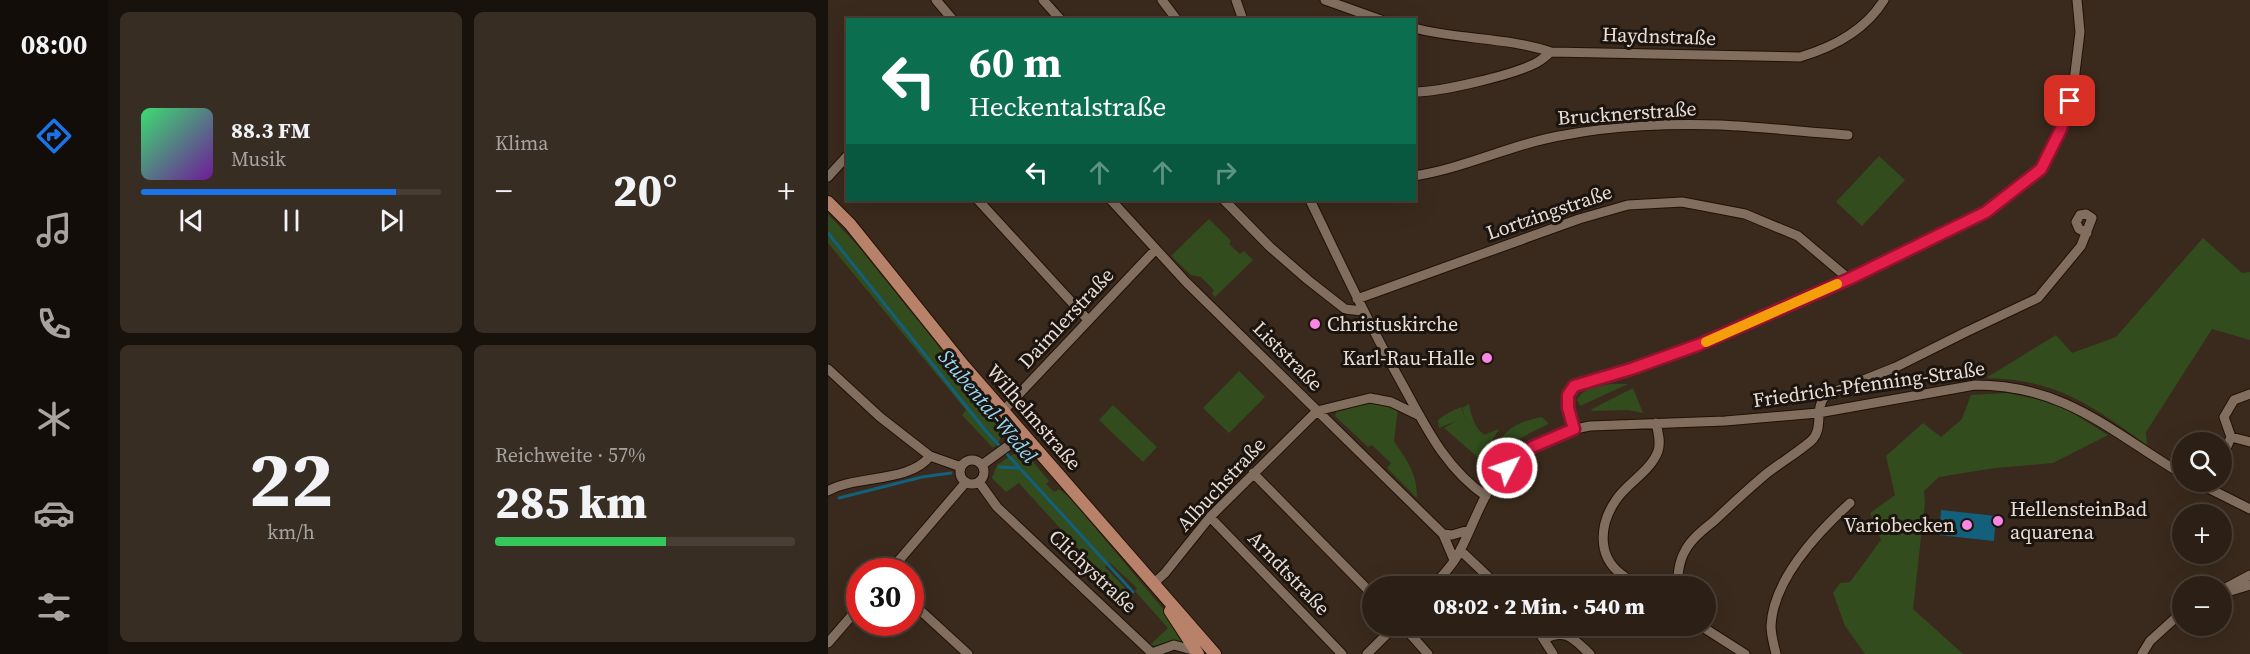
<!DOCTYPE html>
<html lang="de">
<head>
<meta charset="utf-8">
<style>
	body { margin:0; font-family:"Source Serif 4",serif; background:#382d23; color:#f1f3f6; height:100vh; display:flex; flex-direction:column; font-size:22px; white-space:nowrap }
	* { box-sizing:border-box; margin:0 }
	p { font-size:20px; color:#a6a3a1 }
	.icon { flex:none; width:33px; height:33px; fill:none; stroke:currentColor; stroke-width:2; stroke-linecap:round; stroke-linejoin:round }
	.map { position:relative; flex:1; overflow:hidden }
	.panel { display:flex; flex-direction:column; gap:12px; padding:12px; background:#18120c; width:720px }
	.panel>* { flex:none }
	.hud { position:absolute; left:18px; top:18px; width:570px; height:183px; border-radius:0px; box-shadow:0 6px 24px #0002,0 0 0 2px #483e35; background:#0b6e4f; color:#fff; overflow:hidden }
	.tools { position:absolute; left:1344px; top:432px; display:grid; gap:12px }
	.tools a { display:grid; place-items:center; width:60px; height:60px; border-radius:50%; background:#2c2016; box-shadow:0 6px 24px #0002,0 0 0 2px #483e35; font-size:30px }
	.speed { position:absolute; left:18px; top:558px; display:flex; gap:12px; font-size:30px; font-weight:700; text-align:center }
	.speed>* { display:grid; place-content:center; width:78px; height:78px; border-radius:50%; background:#2c2016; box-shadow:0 6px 24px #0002,0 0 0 2px #483e35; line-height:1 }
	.speed .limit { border:9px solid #d22; background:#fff; color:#111 }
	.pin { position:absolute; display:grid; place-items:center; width:51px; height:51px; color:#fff; margin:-26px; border-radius:12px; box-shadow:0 3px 9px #0006 }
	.me { position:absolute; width:66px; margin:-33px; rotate:49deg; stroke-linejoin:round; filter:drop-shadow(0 0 4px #0008) }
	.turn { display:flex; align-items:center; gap:21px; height:126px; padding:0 24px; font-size:27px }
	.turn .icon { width:78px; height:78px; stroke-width:2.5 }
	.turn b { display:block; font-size:42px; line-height:51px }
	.lanes { display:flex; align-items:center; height:57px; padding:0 24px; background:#0003; justify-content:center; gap:30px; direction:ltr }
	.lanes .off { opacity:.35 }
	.big { font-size:45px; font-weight:800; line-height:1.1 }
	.panel .card { flex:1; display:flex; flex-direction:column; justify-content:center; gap:9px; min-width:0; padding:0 21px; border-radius:9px; background:#382d23 }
	.panel .dial { align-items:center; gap:0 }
	.dial b { font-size:78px; line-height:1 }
	.song { display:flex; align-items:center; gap:18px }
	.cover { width:72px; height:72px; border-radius:9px; background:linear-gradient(135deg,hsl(140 70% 55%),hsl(280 70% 35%)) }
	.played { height:6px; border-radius:3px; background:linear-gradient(90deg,#1a73e8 85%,#483e35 85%) }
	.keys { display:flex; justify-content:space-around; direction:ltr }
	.heat { display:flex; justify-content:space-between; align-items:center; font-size:33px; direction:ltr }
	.charge { height:9px; border-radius:4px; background:linear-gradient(90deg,#34c759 57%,#483e35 0) }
	.panel .tiles { flex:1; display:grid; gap:12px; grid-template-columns:repeat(2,1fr) }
	.trip { position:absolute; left:534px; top:576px; width:354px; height:60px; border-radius:30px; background:#2c2016; box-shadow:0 6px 24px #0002,0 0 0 2px #483e35; font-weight:800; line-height:60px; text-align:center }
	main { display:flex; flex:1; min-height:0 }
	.menu { display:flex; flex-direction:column; width:108px; justify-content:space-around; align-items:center; background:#120d09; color:#a6a3a1 }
	.menu .icon { width:42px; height:42px }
	.menu .selected { color:#1a73e8 }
	.menu b { font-size:27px; color:#f1f3f6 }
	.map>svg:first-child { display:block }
</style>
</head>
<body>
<main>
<nav class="menu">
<b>08:00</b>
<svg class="icon selected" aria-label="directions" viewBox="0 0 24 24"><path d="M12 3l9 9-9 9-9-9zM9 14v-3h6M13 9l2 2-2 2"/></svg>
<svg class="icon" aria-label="music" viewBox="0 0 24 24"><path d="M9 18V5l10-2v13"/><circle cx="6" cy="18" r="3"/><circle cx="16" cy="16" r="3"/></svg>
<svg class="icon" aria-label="phone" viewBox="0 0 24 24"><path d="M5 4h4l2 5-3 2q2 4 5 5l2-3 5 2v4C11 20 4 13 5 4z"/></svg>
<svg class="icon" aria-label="climate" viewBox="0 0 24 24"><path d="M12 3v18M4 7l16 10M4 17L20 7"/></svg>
<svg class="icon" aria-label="car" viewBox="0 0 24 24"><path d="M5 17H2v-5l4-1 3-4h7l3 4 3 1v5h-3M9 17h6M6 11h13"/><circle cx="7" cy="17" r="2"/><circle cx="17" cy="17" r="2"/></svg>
<svg class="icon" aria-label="filters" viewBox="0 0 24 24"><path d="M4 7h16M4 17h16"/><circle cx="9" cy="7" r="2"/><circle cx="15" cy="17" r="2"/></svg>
</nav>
<section class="panel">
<div class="tiles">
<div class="card">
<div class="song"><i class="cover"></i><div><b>88.3 FM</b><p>Musik</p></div></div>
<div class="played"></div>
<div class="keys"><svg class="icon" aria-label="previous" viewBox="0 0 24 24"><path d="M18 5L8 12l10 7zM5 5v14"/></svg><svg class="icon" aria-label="pause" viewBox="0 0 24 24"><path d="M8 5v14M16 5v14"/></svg><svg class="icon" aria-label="next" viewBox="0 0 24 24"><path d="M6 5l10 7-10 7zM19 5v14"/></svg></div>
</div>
<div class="card"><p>Klima</p>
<div class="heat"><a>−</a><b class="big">20°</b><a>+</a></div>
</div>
<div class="card dial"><b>22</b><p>km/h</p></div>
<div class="card"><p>Reichweite · 57%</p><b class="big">285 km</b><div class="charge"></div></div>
</div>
</section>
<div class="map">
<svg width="1422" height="654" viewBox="0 0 1422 654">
	<rect width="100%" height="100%" fill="#3a2a1d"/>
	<!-- green -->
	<path fill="#324c1d" d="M1051,156l26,24 -43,46 -26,-24z
		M0,214l29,31 146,181c-1,10 -2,16 -10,22l-31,-33 4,-5 -138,-167z
		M381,219l22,22 -2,3 11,10 4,-3 9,9 -38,37 -3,-3 2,-4 -13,-13 -10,-2 -20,-19z
		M1375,238l39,35 8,-1v68l-38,-11 -66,103 1,13c-57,-40 -87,-65 -161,-67l70,-43 16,18 44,-16z
		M411,371l26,26 -36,36 -26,-25z
		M782,384h18l-48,22 -3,-6c7,-13 20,-13 33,-16z
		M805,388l10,25 -15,-3 -37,1 1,-2z
		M1179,393l30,6 29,10 42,26 -55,28 -58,5 -56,9 -15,14 1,11 -12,107 50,45h-98l-20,-28 -12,-33 7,-10 10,-1 31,-42 -11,-27 25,-18 -9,-39 37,-33 18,14 21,-18 9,-24z
		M542,400l28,8 -4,33c13,20 23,31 23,57l-30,-30 4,-5 -19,-18 -4,2 -33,-31 2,-7z
		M641,404c2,11 6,24 15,31l15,-6 -18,31 -37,-32 12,-7 -17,7 -1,-8 8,-6 15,-7 5,14 -4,-13z
		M285,405l44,42 -14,15 -44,-42z
		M714,417l7,7c-23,10 -43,21 -60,41l-3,-2c17,-29 21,-39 56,-46z
		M187,453l15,5 19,23 -3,3 8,8 5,-3 12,10 98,117 14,27 -25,3 -8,-1 18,-17 -33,-37 2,-3 -28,-26 -4,5 26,27 -6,6 -106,-117 -13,9 -14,-14 5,-13z"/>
	<!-- water -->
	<path fill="#12607c" d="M1113,510l55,6 -2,25 -55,-6z"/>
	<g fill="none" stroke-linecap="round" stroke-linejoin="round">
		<!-- stream -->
		<path stroke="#12607c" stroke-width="3" d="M0,233l157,197 148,162
			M172,467l19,1
			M11,498l83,-21 29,-4"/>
		<!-- minor casing -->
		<g stroke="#211206" stroke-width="11">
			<path id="minor" d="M108,0l17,20
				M215,0l18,20
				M334,0l15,20
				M408,0l7,20
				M497,0l56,20
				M586,28c45,12 93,9 137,24l249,5c34,-10 65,-26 84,-57
				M586,92c27,0 99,-17 122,-29 6,-3 11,-8 15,-11
				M586,176c52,-8 100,-33 151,-41 47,-9 107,-12 155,-10 43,2 85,7 128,10
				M0,177l20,-22
				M150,200l110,120
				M283,200l75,82 257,252 11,26
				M396,200l46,47 38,33 37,29 17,2
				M482,200c29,60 57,121 90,180 24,43 44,88 86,116
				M529,299l222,-80 49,-14 54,-3 63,12 53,22 51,43
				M0,369l52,48 50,39 31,11
				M175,411l153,-162
				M746,429l-6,-21v-13l6,-9 57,-17 67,-24 236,-106 52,-27 55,-43 20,-40 13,-48 6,-49 -3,-32
				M1403,437l19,5
				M1394,458l9,-21 -7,-20 10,-17 16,-6
				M132 472a12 12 0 1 1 24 0a12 12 0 1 1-24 0Z
				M154,465l41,-30
				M425,473l119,121
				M151,482l18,25 156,147
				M1368,482l54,27
				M0,491c27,-16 82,-8 102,-35
				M382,517l132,137
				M615,534l9,1 17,-5
				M632,550l38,36
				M61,572l77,-90
				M325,584l12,-11 45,-56 107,-106 53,-13 21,4 29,14
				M605,586c8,-9 17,-18 23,-28 14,-24 22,-52 37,-75 22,-32 59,-51 97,-57l135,-5 93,-8 157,-28c90,0 135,46 207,89
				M812,586c-6,-3 -13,-7 -19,-12 -25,-19 -21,-51 -5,-74 11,-17 35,-29 42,-49 3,-9 0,-19 -2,-28
				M849,586c1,-12 2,-25 8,-35 6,-12 19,-22 29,-30 17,-16 34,-32 52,-47 14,-11 31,-21 45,-33 14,-13 2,-32 15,-46l70,-28 70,-35 72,-34 43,-52 11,-28 -6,-4 -6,1 -4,7 3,7 8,4
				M1394,590l28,-15
				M1399,592l23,-7
				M82,601l58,53
				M575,626l25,28
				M707,626l18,28
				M873,626l44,28
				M716,639c23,-11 29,0 46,15
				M0,643l32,-37
				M324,653l22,-8 22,6
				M539,654l28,-28
				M948,654c-2,-9 -5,-19 -5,-28 2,-47 46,-93 79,-123
				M1314,654l8,-13 32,-29"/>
		</g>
		<!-- major casing -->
		<g stroke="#211206" stroke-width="14">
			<path id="major" d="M0,202l22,22 114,142 251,288
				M342,611l28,43"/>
		</g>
		<!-- minor -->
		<use href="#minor" stroke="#816e5f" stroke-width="9"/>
		<!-- major -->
		<use href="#major" stroke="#b8826a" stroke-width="12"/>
	</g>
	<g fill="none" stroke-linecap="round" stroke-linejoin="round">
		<!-- route casing -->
		<g stroke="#92132f" stroke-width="15">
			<path id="route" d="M679,468l25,-21 42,-18 -6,-21v-13l6,-9 57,-17 67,-24 151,-66 137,-67 55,-43 20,-40 9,-28"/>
		</g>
		<!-- route -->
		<use href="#route" stroke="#e11d48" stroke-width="10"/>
		<!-- slow -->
		<path stroke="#f59e0b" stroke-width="10" d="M878,342l131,-58"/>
	</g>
	<!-- markers -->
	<g fill="#fc86e3" stroke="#1c140e" stroke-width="2">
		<circle cx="487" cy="324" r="6"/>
		<circle cx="659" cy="358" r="6"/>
		<circle cx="1170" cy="521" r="6"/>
		<circle cx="1139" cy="525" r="6"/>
	</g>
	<g text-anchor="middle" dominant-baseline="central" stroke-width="6" stroke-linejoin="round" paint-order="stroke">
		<!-- street labels -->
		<g font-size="20" fill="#e9ded6" stroke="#1c140e">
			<text transform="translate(831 36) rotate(2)">Haydnstraße</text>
			<text transform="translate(799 113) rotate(-4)">Brucknerstraße</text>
			<text transform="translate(721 212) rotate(-19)">Lortzingstraße</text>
			<text transform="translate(238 318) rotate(-47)">Daimlerstraße</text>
			<text transform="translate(460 356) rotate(45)">Liststraße</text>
			<text transform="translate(1041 384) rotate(-8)">Friedrich-Pfenning-Straße</text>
			<text transform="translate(206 417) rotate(49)">Wilhelmstraße</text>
			<text transform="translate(393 484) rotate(-47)">Albuchstraße</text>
			<text transform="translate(265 571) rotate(43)">Clichystraße</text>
			<text transform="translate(461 573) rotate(46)">Arndtstraße</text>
		</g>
		<!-- poi labels -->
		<g font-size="20" fill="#e9ded6" stroke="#1c140e" text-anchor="start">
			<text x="499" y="324">Christuskirche</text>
			<text x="647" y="358" text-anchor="end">Karl-Rau-Halle</text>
			<text x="1182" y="509">HellensteinBad<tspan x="1182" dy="23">aquarena</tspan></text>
			<text x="1127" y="525" text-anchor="end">Variobecken</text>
		</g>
		<!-- water labels -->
		<g font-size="21" font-style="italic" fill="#94d8f7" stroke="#1c140e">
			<text transform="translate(160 406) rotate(50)">Stubental-Wedel</text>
		</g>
	</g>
</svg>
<div class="tools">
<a><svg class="icon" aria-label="search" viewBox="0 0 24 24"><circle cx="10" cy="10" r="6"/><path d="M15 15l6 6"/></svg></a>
<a>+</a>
<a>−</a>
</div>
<div class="speed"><div class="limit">30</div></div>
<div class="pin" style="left:1242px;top:101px;background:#d93025"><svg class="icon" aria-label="arrive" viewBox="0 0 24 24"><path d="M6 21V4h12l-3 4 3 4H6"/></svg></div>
<svg class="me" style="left:679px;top:468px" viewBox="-20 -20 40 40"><circle r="17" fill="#e11d48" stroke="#fff" stroke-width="3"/><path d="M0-11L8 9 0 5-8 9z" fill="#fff"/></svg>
<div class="trip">08:02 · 2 Min. · 540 m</div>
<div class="hud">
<div class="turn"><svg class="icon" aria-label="left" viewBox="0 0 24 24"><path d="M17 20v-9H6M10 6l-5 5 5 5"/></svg><div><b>60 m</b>Heckentalstraße</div></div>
<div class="lanes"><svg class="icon" aria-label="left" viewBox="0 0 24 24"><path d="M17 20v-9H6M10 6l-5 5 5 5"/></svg><svg class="icon off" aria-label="ahead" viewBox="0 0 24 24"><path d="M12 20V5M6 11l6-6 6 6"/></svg><svg class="icon off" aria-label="ahead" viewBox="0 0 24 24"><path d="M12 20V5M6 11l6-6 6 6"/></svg><svg class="icon off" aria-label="right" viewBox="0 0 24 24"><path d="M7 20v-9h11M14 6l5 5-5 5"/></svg></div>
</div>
</div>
</main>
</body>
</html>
